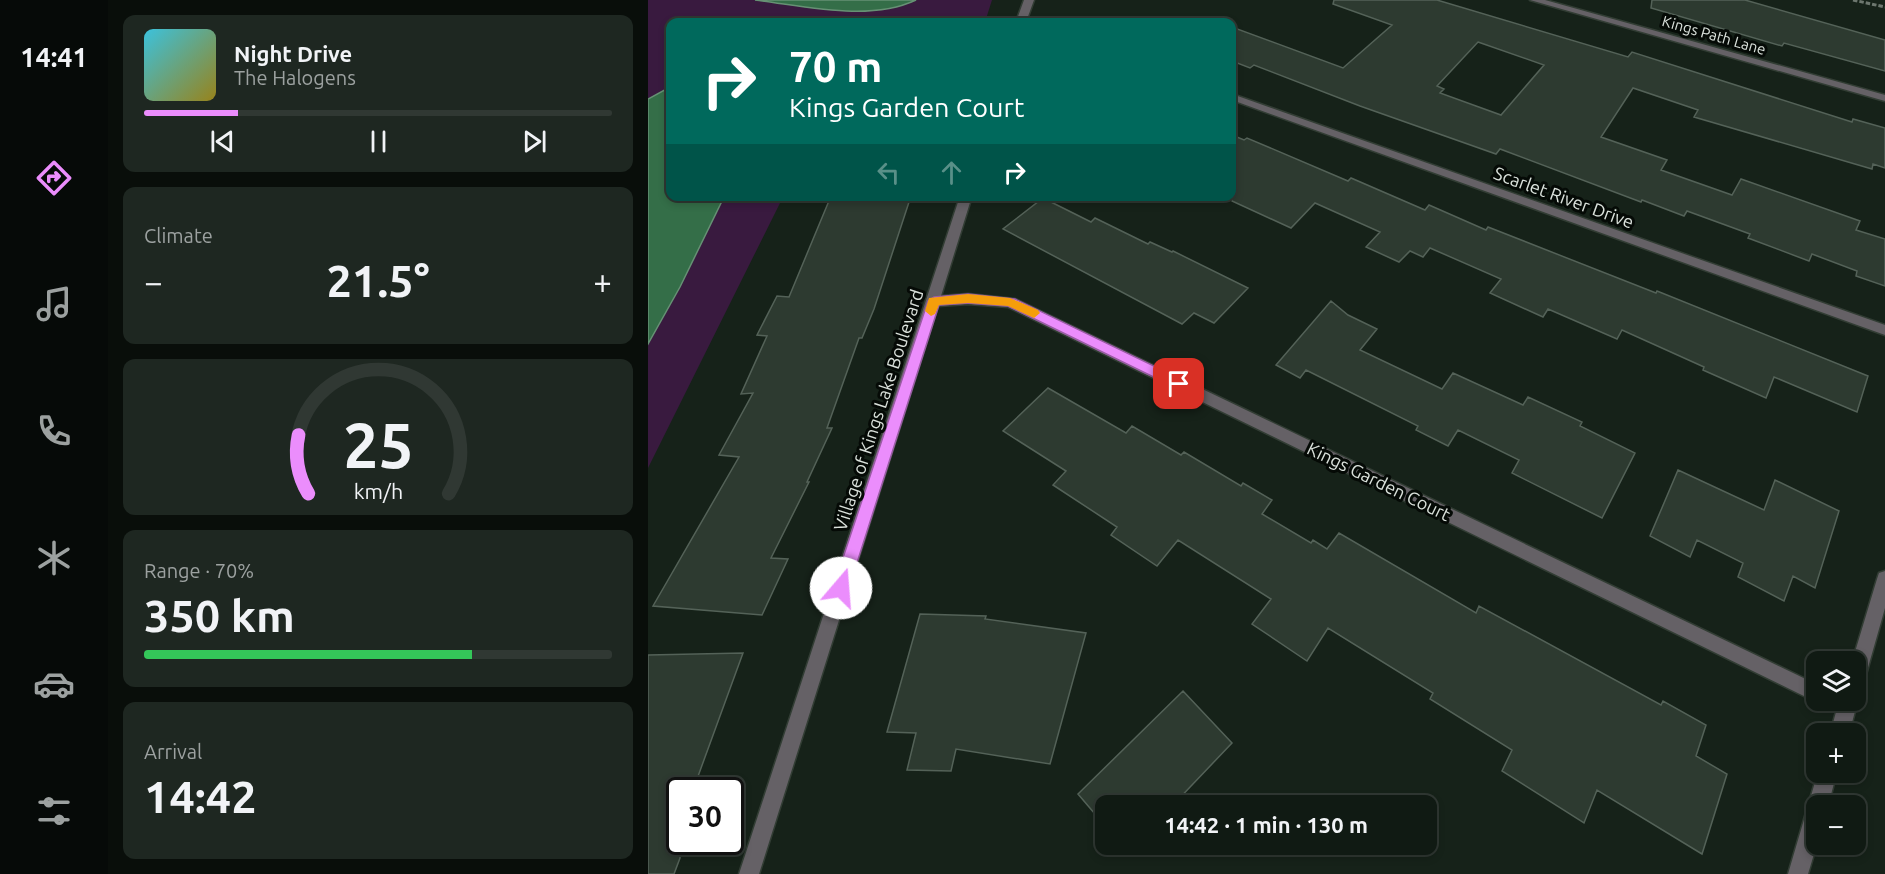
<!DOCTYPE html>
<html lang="en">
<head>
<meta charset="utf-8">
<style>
	body { margin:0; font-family:Ubuntu,sans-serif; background:#1e2721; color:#f1f3f6; height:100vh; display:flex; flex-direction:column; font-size:22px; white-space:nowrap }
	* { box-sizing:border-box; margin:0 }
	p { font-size:20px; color:#9ca1a0 }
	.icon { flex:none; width:33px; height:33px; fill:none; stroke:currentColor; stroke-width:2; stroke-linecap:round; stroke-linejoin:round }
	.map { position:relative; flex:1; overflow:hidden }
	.side { display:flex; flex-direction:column; gap:15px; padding:15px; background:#090e0a; width:540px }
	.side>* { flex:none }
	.banner { position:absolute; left:18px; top:18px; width:570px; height:183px; border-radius:12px; box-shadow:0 3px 9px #0003,0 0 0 2px #303833; background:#00695c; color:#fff; overflow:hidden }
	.controls { position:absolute; left:1158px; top:651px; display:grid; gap:12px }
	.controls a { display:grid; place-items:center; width:60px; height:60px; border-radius:12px; background:#101a13; box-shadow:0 3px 9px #0003,0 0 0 2px #303833; font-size:30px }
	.speed { position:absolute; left:18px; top:777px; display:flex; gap:12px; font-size:30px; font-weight:700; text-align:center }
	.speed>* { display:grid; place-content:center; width:78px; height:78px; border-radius:50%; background:#101a13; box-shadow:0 3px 9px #0003,0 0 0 2px #303833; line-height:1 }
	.speed .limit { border:3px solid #111; border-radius:9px; background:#fff; color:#111 }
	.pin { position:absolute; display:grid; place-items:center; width:51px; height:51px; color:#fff; margin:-26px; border-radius:12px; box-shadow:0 3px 9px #0006 }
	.me { position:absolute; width:66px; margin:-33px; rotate:18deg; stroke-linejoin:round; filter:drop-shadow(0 0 4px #0008) }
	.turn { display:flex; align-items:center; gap:21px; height:126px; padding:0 24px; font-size:27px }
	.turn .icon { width:78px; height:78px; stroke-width:2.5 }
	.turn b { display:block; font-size:42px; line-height:51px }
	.lanes { display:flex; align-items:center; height:57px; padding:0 24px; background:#0003; justify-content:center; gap:30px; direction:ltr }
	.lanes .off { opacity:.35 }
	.big { font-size:45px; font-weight:700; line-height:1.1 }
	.side .tile { flex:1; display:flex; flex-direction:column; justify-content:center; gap:9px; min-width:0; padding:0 21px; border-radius:12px; background:#1e2721 }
	.side .dial { align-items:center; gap:0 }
	.dial svg { height:156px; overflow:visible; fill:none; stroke:#303833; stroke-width:7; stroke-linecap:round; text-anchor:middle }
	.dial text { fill:#f1f3f6; stroke:none }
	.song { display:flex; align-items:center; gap:18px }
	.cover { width:72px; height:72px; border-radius:9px; background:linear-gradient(135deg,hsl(190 70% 55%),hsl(50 70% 35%)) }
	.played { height:6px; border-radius:3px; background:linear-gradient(90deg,#eb8dfc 20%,#303833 20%) }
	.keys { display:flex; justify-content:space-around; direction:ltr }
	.heat { display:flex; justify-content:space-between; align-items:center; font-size:33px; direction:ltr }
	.charge { height:9px; border-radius:4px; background:linear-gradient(90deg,#34c759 70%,#303833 0) }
	.trip { position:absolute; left:447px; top:795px; width:342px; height:60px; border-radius:12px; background:#101a13; box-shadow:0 3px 9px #0003,0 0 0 2px #303833; font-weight:700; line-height:60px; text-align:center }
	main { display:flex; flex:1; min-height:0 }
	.tab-bar { display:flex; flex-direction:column; width:108px; justify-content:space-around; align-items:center; background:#060a08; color:#9ca1a0 }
	.tab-bar .icon { width:42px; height:42px }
	.tab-bar .active { color:#eb8dfc }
	.tab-bar b { font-size:27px; color:#f1f3f6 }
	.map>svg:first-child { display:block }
</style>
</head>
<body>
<main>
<nav class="tab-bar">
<b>14:41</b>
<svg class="icon active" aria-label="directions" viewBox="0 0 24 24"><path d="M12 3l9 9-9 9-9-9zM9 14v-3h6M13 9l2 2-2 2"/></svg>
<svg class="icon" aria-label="music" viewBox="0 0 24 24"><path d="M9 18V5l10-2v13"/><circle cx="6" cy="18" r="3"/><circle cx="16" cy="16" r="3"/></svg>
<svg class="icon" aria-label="phone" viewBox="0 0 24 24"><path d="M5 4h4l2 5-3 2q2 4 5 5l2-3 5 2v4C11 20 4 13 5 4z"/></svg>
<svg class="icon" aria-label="climate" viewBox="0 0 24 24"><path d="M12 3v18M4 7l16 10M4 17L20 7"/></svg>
<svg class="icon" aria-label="car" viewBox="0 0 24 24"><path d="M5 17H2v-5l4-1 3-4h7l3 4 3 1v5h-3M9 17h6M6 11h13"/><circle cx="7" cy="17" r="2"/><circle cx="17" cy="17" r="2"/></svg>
<svg class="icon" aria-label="filters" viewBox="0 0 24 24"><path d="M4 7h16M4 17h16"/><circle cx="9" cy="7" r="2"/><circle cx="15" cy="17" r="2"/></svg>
</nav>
<section class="side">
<div class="tile">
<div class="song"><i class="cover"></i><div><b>Night Drive</b><p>The Halogens</p></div></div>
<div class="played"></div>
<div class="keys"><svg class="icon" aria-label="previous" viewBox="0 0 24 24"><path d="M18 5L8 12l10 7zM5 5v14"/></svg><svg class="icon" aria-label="pause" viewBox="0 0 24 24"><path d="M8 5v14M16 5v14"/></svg><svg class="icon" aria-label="next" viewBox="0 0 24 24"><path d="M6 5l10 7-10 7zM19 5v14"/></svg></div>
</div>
<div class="tile"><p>Climate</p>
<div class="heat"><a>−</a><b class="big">21.5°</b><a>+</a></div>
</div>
<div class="tile dial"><svg viewBox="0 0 100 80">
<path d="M14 69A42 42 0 1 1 86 69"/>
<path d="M14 69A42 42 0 0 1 9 39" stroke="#eb8dfc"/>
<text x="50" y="56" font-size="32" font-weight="700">25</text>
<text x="50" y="72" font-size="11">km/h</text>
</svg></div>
<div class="tile"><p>Range · 70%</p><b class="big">350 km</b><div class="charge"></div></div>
<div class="tile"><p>Arrival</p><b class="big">14:42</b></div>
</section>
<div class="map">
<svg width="1237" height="874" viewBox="0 0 1237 874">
	<rect width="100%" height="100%" fill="#162219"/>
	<!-- green -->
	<path fill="#391a3f" d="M0,0h344l-7,22h-315v174l113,1 -135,271z"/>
	<!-- water -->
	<path fill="#346e48" stroke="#669174" stroke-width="1.5" d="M107,0h161c-47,22 -111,6 -161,0z
		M22,87v109l54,1 -44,90 -32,57v-245z"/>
	<!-- building -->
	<path fill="#2d3a30" stroke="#546258" stroke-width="1.5" fill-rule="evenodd" d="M686,0h103l191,57 4,-5 220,70 1,-3 32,9v40l-12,-4 -1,5 -178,-52 4,-7 -65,-22 -32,49 66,23 -6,10 71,25 9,-16 119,42 -4,9 29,9v47l-29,-10 1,-5 -45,-17 -3,7 -61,-23 2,-4 -63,-23 -3,5 -42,-16 -1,2 -141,-53 -4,5 -136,-48 -106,-41 -4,3 -18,-7v-34l111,41 49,-43 -59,-21zM830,42l66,23 -43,50 -61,-22 4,-4 -7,-3z
		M1004,0h93l140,40v31l-101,-28 -2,3 -131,-38z
		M584,135l12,5 3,-2 101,43 3,-3 74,32 4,-5 57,25 2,-3 168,66 1,-2 211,85 -11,36 -83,-35 -8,21 -63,-28 1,-3 -82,-37 -5,9 -69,-30 -5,8 -53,-24 11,-14 -71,-31 -7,9 -13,-6 -11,11 -33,-15 14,-15 -65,-29 -24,25 -59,-27z
		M183,196h80l-37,113 -12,29h-3l-32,90h5l-25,54h2l-38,76 17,1 -26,56 -109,-9 86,-149 -20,-2 34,-62 -12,1 26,-58 -10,-1 20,-39 12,1z
		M395,198l48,24 4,-4 53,26 2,-2 22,10 1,-1 75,37 -34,35 -20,-10 -12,11 -179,-95z
		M683,301l17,14 29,14 -17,21 82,39 11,-16 70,32 5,-8 54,25 -2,4 55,27 -33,65 -90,-45 7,-13 -61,-30 -10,16 -32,-16 2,-4 -112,-56 -6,8 -24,-13z
		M400,388l78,45 6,-7 49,29 3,-3 57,34 2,-3 29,17 -10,14 49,29 2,-3 14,9 12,-16 137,80 3,-7 182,99 2,-4 43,24 -10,31 31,18 -25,80 -105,-64 -13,33 -82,-52 10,-21 -82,-51 3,-6 -105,-65 -21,33 -55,-37 19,-25 -93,-59 -21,26 -46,-31 6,-8 -64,-42 13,-14 -63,-40z
		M1030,470l86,40 11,-30 64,31 -24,77 -22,-12 -9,25 -46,-24 5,-14 -46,-23 -7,17 -40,-21z
		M272,614l66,2 -1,3 101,14 -36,131 -94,-15 -5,22 -44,-1 9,-37 -29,-1z
		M95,653l-50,137h-13v68l-6,16h-26v-219z
		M535,691l49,52 -60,63h-66v21l-28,-33z"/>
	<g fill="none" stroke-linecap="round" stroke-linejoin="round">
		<!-- minor casing -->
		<g stroke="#323d34" stroke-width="3">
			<path id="minor" d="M376,0h10l-8,22h-10z
				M882,0h15l340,95v6z
				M584,94l653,231v10l-653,-235z
				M312,196h12l-31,100 27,-2 47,5 801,385v16h4l-4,2 -6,-3 -802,-392 -40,-3 -30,2 -179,568h-20z
				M1237,571v37l-20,70 -3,6 -6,3v-25h-4l25,-83 2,-6z
				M1208,694l2,6 -9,34h-19l6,-22 -11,-6 -3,-6h34z
				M1170,772h19l-9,34h-12l1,38 -9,30h-20z"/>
		</g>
		<!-- path -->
		<path stroke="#6d776f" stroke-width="3" stroke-dasharray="4.5 2" stroke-linecap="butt" d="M1205,0l32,7"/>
		<!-- minor -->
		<use href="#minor" fill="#656166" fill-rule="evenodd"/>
	</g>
	<!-- route -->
	<path fill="#eb8dfc" stroke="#995ca4" stroke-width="1.5" d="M320,294l47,5 168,81 2,4 -2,3h-9l-166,-81 -40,-3 -29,2 -90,283 -2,5 -6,2 -5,-2 -3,-5 95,-287 6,-4z"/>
	<!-- slow -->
	<path fill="#f59e0b" d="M320,294l42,4 28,12 2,3 -6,5 -26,-12 -40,-3 -29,2 -4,9 -4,2 -6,-5 4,-13z"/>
	<g text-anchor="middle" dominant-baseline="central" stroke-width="6" stroke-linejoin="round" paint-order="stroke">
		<!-- far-street labels -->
		<g font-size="15" fill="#dbe2dc" stroke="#050a06">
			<text transform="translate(1066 35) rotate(16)">Kings Path Lane</text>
		</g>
		<!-- street labels -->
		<g font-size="18" fill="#dbe2dc" stroke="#050a06">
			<text transform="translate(916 197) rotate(20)">Scarlet River Drive</text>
			<text transform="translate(230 410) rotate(-72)">Village of Kings Lake Boulevard</text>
			<text transform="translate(731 481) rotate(26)">Kings Garden Court</text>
		</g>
	</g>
</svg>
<div class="controls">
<a><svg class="icon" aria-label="layers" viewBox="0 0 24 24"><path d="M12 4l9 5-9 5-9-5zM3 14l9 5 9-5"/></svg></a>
<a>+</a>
<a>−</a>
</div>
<div class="speed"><div class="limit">30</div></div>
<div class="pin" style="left:531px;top:384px;background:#d93025"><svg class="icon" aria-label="arrive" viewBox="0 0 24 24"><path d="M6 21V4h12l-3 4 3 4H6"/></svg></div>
<svg class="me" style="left:193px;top:588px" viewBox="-20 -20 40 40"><circle r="19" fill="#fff"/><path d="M0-13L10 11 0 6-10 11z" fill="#eb8dfc"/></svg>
<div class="trip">14:42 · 1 min · 130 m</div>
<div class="banner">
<div class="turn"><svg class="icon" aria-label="right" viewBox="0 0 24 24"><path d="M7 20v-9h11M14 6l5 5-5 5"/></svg><div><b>70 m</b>Kings Garden Court</div></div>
<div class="lanes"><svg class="icon off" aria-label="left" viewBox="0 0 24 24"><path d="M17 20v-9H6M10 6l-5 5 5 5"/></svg><svg class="icon off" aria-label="ahead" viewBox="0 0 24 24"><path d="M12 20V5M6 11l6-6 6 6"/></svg><svg class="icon" aria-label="right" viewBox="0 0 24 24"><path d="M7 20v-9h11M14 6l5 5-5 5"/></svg></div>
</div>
</div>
</main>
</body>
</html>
